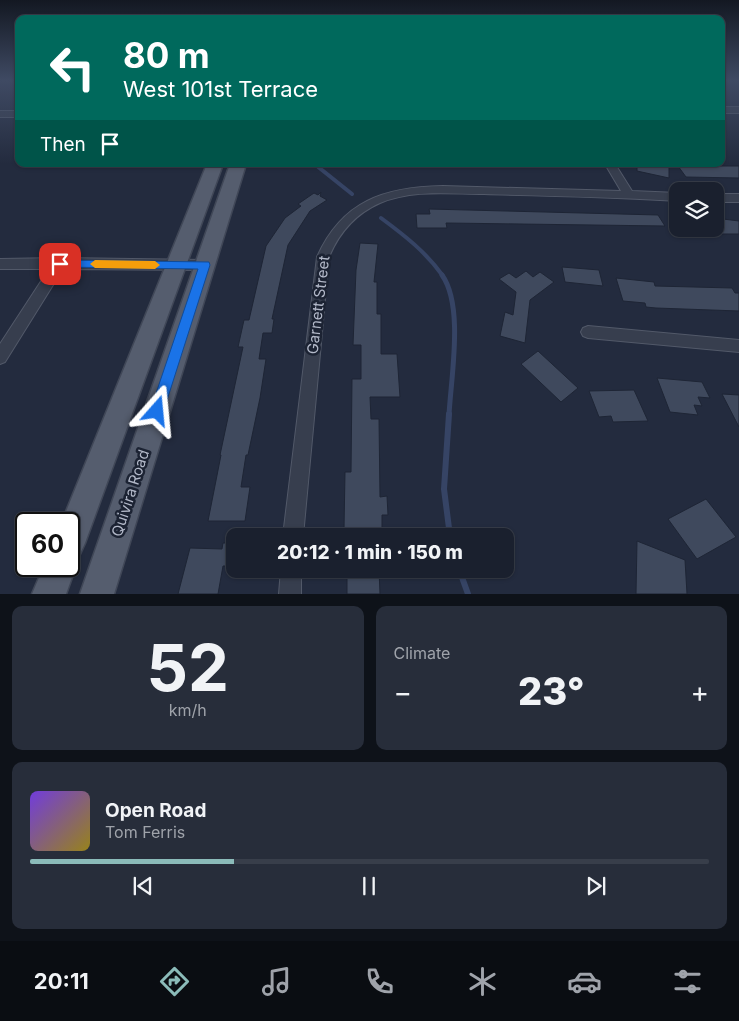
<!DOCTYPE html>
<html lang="en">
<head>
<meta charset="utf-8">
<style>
	body { margin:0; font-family:Inter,sans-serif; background:#272d3a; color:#f1f3f6; height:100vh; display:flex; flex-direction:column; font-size:19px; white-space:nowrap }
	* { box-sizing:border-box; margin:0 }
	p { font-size:16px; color:#9fa3aa }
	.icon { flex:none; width:28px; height:28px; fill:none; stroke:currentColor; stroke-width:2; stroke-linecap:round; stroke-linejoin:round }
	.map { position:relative; height:594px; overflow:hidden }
	.details { display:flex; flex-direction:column; gap:12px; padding:12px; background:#0e1219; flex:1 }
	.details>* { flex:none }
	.banner { position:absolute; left:15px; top:15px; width:710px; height:152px; border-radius:10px; box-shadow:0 1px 4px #0004,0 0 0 1px #383e4a; background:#00695c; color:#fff; overflow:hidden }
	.fabs { position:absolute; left:669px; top:182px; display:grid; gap:10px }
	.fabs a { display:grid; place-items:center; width:55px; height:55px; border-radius:10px; background:#1a202e; box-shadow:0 1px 4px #0004,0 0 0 1px #383e4a; font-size:25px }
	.speed { position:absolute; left:15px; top:512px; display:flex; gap:10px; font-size:25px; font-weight:700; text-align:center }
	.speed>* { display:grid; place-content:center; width:65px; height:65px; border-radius:50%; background:#1a202e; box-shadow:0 1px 4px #0004,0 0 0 1px #383e4a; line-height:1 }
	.speed .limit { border:2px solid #111; border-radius:8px; background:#fff; color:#111 }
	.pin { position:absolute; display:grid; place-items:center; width:42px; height:42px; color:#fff; margin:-21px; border-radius:10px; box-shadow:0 2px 8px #0006 }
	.me { position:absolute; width:55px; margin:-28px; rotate:18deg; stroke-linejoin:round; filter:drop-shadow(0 0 4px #0008) }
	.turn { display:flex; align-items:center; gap:18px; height:105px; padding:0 25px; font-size:22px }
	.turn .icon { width:65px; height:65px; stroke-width:2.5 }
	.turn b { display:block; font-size:35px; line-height:42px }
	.then { display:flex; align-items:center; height:48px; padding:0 25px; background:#0003; gap:10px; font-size:19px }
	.big { font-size:38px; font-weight:800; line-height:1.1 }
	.details .widget { flex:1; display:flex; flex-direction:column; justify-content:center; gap:8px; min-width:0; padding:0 18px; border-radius:10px; background:#272d3a }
	.details .dial { align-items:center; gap:0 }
	.dial b { font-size:65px; line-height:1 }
	.song { display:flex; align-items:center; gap:15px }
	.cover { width:60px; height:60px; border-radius:8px; background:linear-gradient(135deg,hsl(260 70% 55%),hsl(50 70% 35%)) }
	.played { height:5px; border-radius:2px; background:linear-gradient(90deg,#8bbbb9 30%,#383e4a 30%) }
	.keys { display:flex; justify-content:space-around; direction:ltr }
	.heat { display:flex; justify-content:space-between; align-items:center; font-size:28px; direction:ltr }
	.details .tiles { flex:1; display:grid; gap:12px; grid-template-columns:1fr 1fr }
	.widget:last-child { grid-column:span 2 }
	.trip { position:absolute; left:226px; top:528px; width:288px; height:50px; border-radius:10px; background:#1a202e; box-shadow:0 1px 4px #0004,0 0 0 1px #383e4a; font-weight:800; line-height:50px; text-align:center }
	.dock { display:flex; height:80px; justify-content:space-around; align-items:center; background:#0a0d12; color:#9fa3aa }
	.dock .icon { width:35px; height:35px }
	.dock .current { color:#8bbbb9 }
	.dock b { font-size:22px; color:#f1f3f6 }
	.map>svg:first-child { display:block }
</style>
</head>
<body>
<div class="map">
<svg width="739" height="594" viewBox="0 0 739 594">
	<rect width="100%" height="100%" fill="#232b3e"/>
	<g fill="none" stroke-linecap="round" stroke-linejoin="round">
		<!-- stream-far3 -->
		<path stroke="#364465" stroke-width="3" d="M315,164l4,3"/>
		<!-- stream-far2 -->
		<path stroke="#364465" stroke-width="4" d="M317,166l35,28
			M381,218c23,17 45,34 62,58"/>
		<!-- stream-far1 -->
		<path stroke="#364465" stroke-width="5" d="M442,275c22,31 9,102 7,140"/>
		<!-- stream -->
		<path stroke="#364465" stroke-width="6" d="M449,414l-5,75 6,47
			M459,569l9,25"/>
	</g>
	<!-- building -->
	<path fill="#3f495d" stroke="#1e2535" d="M637,166h32v12l-32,-7z
		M678,166h61v12l-53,-1z
		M321,192l-1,4 7,4 -17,11 -22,34 -16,74h2l-2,14h-9l-4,26h7l-6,39 -12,57h-2l-5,32h9l-5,34h-37l13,-66h-1l23,-108h-5l6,-27h5l17,-74 19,-28 16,-12 -3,-2 16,-11 4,2z
		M429,209l229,6 7,11 -219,-3 1,5h-30l-1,-14h14z
		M715,218l24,3v13h-24z
		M360,243l18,1 -4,38h3v32h4v40h16l3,43h-30l1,22h8l1,78 7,-1 1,19h-6v13l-38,1 1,-57h6l1,-93h9v-34h-8l3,-75z
		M562,267l37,3 4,16 -38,-4z
		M526,271l7,6 7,-5 14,10 -24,18 -5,43 -25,-7 5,-24 8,3 3,-23 -17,-13 10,-6 7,5z
		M616,278l38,4 1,4 77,2 3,5h4v18l-83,-3 -10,-1 -1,-4 -22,-2z
		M538,351l40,37 -17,14 -40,-38z
		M657,378l45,4 8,16 -12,-1 4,9 -8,-1 4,10 -28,-3z
		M634,390l14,31 -35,1 -2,-6 -12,1 -10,-26z
		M722,394l17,1v32z
		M706,499l30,38 -39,22 -29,-40z
		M637,541l48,19 2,34h-51z
		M223,543h12v7l-3,16h-9l-5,28h-40l12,-46 32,1z
		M347,569h32l1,25h-33z"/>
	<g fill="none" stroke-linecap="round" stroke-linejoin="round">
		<!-- minor casing -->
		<g stroke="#525969" stroke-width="2">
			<path id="minor" d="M721,107h18v6h-18z
				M0,111h19v6h-19z
				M605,164h10l17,27 46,2v8c-65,-4 -129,-5 -194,-7 -35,0 -71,-5 -104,9 -25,11 -41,30 -51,54l-26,279h-20l34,-279c25,-56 67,-70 126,-71l178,5z
				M715,194h24v8h-24z
				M60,258l145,2 5,2 1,3 -1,3 -5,2 -142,-1 -58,93 -5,2v-20l49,-75h-49v-10z
				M588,326l151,14v12l-151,-14 -5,-2 -2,-4 2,-4z
				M281,569h20v25h-22z"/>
		</g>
		<!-- primary casing -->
		<g stroke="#404757" stroke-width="3">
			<path id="primary" d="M207,164h16l-138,379 -5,11 -7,3 3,9 -10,28h-34l12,-28h25v-42h-8z
				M230,164h16l-132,430h-34z"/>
		</g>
		<!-- minor -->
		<use href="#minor" fill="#373e4e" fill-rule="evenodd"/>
		<!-- primary -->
		<use href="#primary" fill="#555d6e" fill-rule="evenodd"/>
	</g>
	<!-- sky -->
	<linearGradient id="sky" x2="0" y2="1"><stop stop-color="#131822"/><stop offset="0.49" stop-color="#3f4a63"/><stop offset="1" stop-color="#3f4a63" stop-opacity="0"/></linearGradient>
	<rect width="739" height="164" fill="url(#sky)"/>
	<!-- route -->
	<path fill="#1a73e8" stroke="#114b97" d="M60,260l149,2 1,3 -48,151 -5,2 -5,-2 -2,-5 48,-142 -138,-2 -5,-3z"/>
	<!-- slow -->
	<path fill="#f59e0b" d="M95,260l60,1 5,4 -5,4 -60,-1 -5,-4z"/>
	<g text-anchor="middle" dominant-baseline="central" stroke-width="5" stroke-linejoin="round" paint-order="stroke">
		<!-- street labels -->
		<g font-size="15" fill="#b3b9c9" stroke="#1c2333">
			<text transform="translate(318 305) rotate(-83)">Garnett Street</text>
			<text transform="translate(130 493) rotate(-72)">Quivira Road</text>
		</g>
	</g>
</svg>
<div class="fabs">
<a><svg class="icon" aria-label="layers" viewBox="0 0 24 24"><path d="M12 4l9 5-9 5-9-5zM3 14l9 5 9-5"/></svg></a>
</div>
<div class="speed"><div class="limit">60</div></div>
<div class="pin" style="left:60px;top:264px;background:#d93025"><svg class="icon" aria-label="arrive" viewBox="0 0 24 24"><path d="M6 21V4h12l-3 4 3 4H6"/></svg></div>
<svg class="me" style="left:157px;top:411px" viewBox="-20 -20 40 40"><path d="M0-17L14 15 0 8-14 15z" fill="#1a73e8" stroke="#fff" stroke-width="4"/></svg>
<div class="trip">20:12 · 1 min · 150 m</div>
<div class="banner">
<div class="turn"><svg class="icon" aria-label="left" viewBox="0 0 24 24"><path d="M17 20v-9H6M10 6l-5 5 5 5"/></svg><div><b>80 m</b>West 101st Terrace</div></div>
<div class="then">Then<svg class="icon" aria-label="arrive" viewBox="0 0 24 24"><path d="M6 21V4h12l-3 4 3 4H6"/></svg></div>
</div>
</div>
<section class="details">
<div class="tiles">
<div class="widget dial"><b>52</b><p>km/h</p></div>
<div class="widget"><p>Climate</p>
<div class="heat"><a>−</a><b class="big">23°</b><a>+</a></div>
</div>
<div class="widget">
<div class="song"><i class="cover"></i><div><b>Open Road</b><p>Tom Ferris</p></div></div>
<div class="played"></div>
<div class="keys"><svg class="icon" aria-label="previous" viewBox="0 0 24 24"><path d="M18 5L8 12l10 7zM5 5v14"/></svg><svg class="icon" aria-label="pause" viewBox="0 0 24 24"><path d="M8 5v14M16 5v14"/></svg><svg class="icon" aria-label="next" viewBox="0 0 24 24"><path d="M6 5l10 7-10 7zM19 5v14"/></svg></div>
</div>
</div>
</section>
<nav class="dock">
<b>20:11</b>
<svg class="icon current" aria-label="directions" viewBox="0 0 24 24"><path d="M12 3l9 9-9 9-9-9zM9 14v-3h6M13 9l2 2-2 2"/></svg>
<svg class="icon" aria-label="music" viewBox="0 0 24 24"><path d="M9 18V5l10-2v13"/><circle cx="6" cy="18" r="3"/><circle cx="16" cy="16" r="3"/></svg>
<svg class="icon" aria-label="phone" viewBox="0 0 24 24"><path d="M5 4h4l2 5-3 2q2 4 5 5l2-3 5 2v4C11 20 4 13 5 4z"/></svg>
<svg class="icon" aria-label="climate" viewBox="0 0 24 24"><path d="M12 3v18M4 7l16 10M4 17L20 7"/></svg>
<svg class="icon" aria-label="car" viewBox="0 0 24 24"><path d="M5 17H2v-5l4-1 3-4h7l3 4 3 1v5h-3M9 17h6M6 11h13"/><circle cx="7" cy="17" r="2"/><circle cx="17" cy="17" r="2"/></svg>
<svg class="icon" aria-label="filters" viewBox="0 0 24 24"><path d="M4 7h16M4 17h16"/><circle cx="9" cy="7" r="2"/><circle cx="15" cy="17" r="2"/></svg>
</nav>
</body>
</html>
